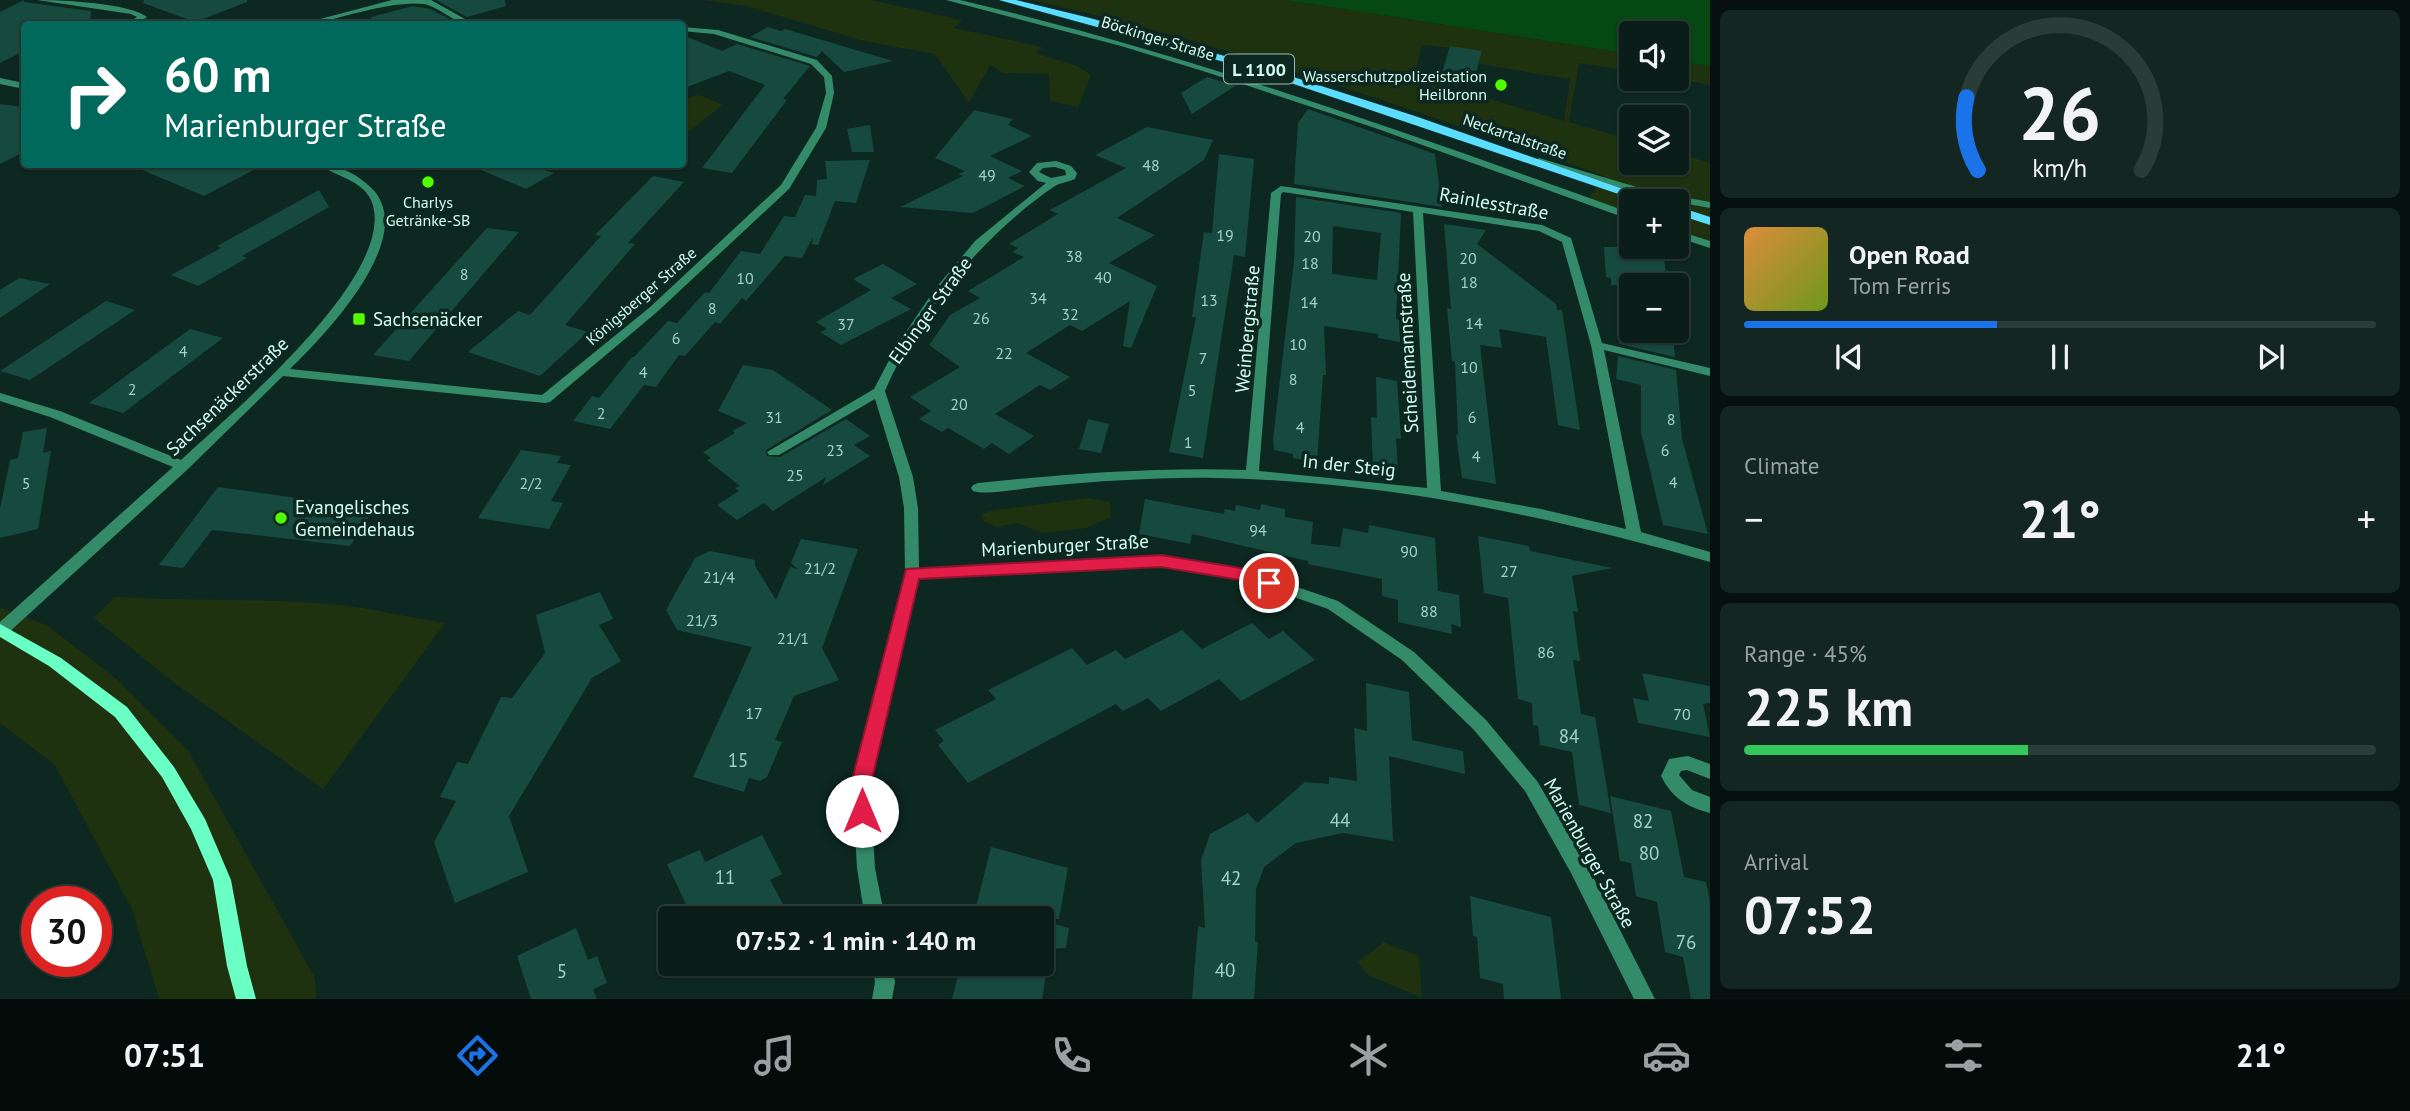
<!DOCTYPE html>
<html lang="en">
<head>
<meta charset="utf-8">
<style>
	body { margin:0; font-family:"PT Sans",sans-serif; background:#132622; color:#f1f3f6; height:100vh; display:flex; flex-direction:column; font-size:26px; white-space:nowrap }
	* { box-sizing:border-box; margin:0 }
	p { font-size:23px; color:#99a2a2 }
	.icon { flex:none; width:38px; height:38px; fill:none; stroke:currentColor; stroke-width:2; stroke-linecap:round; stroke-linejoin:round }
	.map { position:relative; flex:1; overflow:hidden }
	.sheet { display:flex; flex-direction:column; gap:10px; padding:10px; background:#06100e; width:700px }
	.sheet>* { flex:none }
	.banner { position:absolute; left:21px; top:21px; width:665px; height:147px; border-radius:7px; box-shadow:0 2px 5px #0004,0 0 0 2px #2a3b38; background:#00695c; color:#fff; overflow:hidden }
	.controls { position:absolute; left:1619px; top:21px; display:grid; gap:14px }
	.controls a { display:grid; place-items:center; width:70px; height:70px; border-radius:7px; background:#0a1d19; box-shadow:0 2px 5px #0004,0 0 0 2px #2a3b38; font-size:35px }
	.speed { position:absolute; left:21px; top:886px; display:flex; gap:14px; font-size:35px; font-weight:700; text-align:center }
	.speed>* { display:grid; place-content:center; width:91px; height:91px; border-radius:50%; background:#0a1d19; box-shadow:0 2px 5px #0004,0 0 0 2px #2a3b38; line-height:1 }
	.speed .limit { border:10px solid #d22; background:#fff; color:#111 }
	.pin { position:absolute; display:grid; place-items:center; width:60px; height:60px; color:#fff; margin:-30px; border:4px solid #fff; border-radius:50%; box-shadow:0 2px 7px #0007 }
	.me { position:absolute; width:77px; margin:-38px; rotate:0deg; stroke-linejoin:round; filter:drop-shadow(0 0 5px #0008) }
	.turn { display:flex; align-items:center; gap:24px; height:147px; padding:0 28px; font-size:32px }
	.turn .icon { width:91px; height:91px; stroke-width:2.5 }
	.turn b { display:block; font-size:49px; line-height:60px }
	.big { font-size:52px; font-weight:700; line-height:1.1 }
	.sheet .card { flex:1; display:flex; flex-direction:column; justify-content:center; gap:10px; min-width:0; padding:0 24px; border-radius:10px; background:#132622 }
	.sheet .dial { align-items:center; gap:0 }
	.dial svg { height:182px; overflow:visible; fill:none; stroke:#2a3b38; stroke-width:7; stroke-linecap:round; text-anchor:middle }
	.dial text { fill:#f1f3f6; stroke:none }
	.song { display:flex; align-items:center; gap:21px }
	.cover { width:84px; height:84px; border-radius:10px; background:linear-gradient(135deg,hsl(30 70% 55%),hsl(80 70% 35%)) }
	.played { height:7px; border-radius:4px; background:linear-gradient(90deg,#1a73e8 40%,#2a3b38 40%) }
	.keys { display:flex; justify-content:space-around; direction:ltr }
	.heat { display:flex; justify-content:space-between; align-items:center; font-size:38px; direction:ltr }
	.charge { height:10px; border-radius:5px; background:linear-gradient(90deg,#34c759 45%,#2a3b38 0) }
	.trip { position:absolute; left:658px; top:906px; width:396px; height:70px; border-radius:7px; background:#0a1d19; box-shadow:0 2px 5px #0004,0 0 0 2px #2a3b38; font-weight:700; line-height:70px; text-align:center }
	.dock { display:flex; height:112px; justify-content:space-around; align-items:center; background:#040c0a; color:#99a2a2 }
	.dock .icon { width:49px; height:49px }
	.dock .current { color:#1a73e8 }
	.dock b { font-size:32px; color:#f1f3f6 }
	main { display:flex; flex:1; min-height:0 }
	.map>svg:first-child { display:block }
</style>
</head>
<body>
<main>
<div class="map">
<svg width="1710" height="999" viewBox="0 0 1710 999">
	<rect width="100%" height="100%" fill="#0d2721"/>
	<!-- green -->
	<path fill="#1f320f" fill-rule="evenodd" d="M704,0h167l91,20 -8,8 88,19 -7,6 42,13 14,9 -13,32 -28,-6 -1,-27 -46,-1 -13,-8 -21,38 -34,-49 -71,-13 -118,-35z
		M1032,0h254l345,54v17l-52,-8 -10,59 62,18v23h45l1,-10 33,10v84l-33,-11 -1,-35h-45v18l-46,-16 20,-27c-189,-64 -377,-133 -573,-176zM1422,45l60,6 -3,13 91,15 -6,42 -150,-44z
		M1677,61l33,5v19l-35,-6z
		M698,94l25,11 -40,31v-35z
		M1088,498l22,4 1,15 -25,11 -44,5 -24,-10 -21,4 -13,-5 -3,-6 8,-5z
		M115,597c71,4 142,1 214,7 38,3 77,13 116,19l-122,166 -150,-107 -79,-64z
		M0,607l48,19 71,55 70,71 126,226 2,21h-158l-27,-90 -77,-144 -55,-42z
		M1384,942l35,14 3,42 -54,-23 -10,-13z"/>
	<!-- water -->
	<path fill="#054813" d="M1286,0h424v66l-33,-5 -1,-28h-45v21z"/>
	<!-- building -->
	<path fill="#174a3f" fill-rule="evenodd" d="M24,0v2l67,9 -1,13h-66v27l-24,12v-51z
		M144,0h103v2l-52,20 -52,-19z
		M436,0h69l1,6 -39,11z
		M413,6l17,3 23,12 -11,3h-70l-1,-7z
		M768,27l13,4 4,-2 108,32 -49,11 -22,-21 -5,6 -67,-20z
		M682,35l40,16 15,-7 73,22 -27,33 4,1 -55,73 -30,-5 63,-83 -36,-14 -47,18z
		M1450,46l32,5 -8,30 -33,-5z
		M1207,77l28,9 -43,28 -11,-21z
		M0,104l24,3v45l-24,12z
		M1308,109l127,45 7,53 -148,-23 4,-61z
		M974,110l39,9 -5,6 24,11 -42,20 32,15 -14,7 17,8 -52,27 -73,-6 63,-31 -5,-2 7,-3 -30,-13z
		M870,125l4,27h-22l-5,-23z
		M1147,127l66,13 -9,20 -87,58 38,17 -46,28 48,23 -26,62 -8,-2 7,-45 -48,30 -12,-6 -44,28 44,24 -20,13 -10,-5 -45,29 39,22 -25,18 -17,-11 -8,6 -36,-21 -6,4 -23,-13 12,-8 -21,-14 50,-30 -31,-22 21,-30 30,-17 -12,-7 56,-34 -12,-5 6,-4 -9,-4 49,-30 -8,-4 76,-42 -31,-13z
		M1219,154l35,5 -9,98 -11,-2 -31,203 -34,-6 27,-135h-4l12,-85 8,1z
		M870,160l-14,43 -21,-2 -17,44 -6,-1 1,-7 -11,21 -17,-2 -39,45 -4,-3 -22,26 -5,-2 -30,34 -6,-1 -23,32 -12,-2 -34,44 -37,-8 19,-25 7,2 33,-41h2l34,-36 9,2 28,-31 4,1 32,-42 19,3 24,-38 11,1 10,-22 11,1 1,-16 10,-1 -2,-18z
		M128,164h137l-61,32z
		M467,164h61l26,9 -28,16z
		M653,176l31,6 -56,61 7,1 -70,81 23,7 -48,44 -72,-24 50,-41 12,4 71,-79 -6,-1z
		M319,190l10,17 -87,49 5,2 -49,28 -27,-11 50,-27 -4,-2z
		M1296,197l105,16 -5,106 3,1 1,22 -22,-4v-4l-54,-8 2,49h-3l-6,87 -24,-4v-4l-19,-4 -1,-11 21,-178zM1333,226l48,7 -4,47 -45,-6z
		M1444,224l42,6 -9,14 79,60 1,6h5l18,120 -22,-5 -12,-88 -47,-8 3,19 -22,-3 16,139 -34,-6 -6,-44 2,1 -3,-73 -3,-1 -5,-53 4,1z
		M487,228l32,4 -110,129 -36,-6z
		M1604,247h59l4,38h-56v-7l-5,-1z
		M883,264l34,20 -26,14 20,11 -70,36 -21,-13 7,-3 -11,-7 55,-32 -18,-11z
		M19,278l31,6 -50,34v-28z
		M106,301l29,9 -105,70 -30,-9z
		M190,329l33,9 -100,75 -34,-10z
		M1620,331h23l30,7 2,19 -56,-13z
		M1618,356l58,14 6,69 26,95 -45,-9 -22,-93v-47l-25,-6z
		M743,365l30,5 59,40 -66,40 1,6 13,1 66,-38 24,17 -16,9 16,11 -47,29 3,-8 -53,34 -9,-8 -27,17 -20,-15 22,-14 -4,-3 5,-2 -33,-26 4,-2 -8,-6 32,-19 -3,-2 15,-8 -29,-12z
		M1376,377l21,4 4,58 -5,-1 2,33 -25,-4 -2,-50 6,1z
		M1088,419l21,5 -8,29 -22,-4z
		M47,428l-4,25 8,-2 -13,78 -38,9v-29l10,-49 8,-2 5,-26z
		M521,450l40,6 -4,7 14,2 -20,36 12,2 -14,26 -71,-11z
		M218,487l156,22 -24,37 -138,-16 -29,38 -24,-3z
		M1145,499l79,15 1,-5 10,2 1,-6 24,5 1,-6 24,5v8l28,5 -2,22 29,3 3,-19 25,5 1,-8 66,13 3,53 21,4 2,32 -10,-3 1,10 -54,-12v-22l-16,-4v-17l-74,-15v-3l-116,-27 -2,10 -51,-10z
		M1478,536l51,10 1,5 82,17 -40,8 6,36 -5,-1 7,50 -7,-1 8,54 14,3 16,96 -32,-8 -7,-53 -32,-7 -2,-19 -5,-1 -1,-22 -14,-4 -10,-101 -24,-5z
		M801,539l57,10 -36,99 17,32 -45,16 -19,44 7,2 -15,35 -7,4 -11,-3 -5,14 -51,-15 59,-130 -75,-17 -11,-20 29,-52 15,-7 45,9v6l21,34 14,-33 8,2 -7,-6z
		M600,592l13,27 -14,6 22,36 -29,17 -83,138 19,56 -73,31 -21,-61 22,-41 -16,-4 17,-35 11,2 33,-67 11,1 33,-45 -9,-38z
		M1252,623l17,16 14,-8 32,29 -74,41 -22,-22 -58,32 -13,-13 -25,13 -7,-7 -148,79 -30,-38 6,-4 -9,-11 61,-31 -8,-9 84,-42 15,17 29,-15 9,9 57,-29 20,19z
		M1642,673l68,13v17l-7,1 7,33 -72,-14 -5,-25 16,3z
		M1366,683l43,9 3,48 51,11 2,23 -76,-18 4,85 -50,-8 -47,10 -32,24 -8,22 -1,52 3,1 -4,57h-62l6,-73 7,2 -4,-68 9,-26 38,-21 9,10 48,-41 24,2v-7l28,4 -3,-53 13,3z
		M1610,796l61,15 13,66 22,5 4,19v98h-19l-8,-42 -18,-5 -8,-50 -21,-6 -5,-33 -11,-2z
		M762,835l20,39 -12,6 21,39h-98l-26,-55 33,-14 5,12z
		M991,847l77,21 -9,51h-86z
		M1470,896l81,21 10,82h-57l-1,-15 -23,-6 -3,-41 -4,-1z
		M1041,920l28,8 -3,20 -25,1z
		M576,928l12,32 9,-4 10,27 -14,6 4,10h-66l-14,-43z
		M961,964h87l-6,35h-90z"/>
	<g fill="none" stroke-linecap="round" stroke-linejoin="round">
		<!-- minor -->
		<path fill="#338b69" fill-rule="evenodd" d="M37,0c25,0 92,3 110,17l-11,7h-9l10,-7 -6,-3z
			M392,0h39l43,24c-18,2 -32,-16 -50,-20 -28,-4 -81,13 -111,20h-12z
			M946,0h14c229,54 450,134 671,213v7l-256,-92 -169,-56 -85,-26z
			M682,27l36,3 99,30 15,16 2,17 -8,35 -37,61 -132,123 -107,90 -5,1 -262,-27 -95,93 -181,165 -7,2v-14l173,-155 -123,-50 -50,-16v-8l60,18 121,49c47,-44 221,-188 190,-260 -9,-20 -36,-24 -53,-36 19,0 35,8 49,20 59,47 -43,152 -77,185l252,26 107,-87 132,-123 35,-57 10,-35 -2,-16 -13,-13 -97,-30 -32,-3z
			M0,78l24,5v6l-24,-5z
			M1539,158l111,33 60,11v6l-66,-12 -108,-33 -2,-2z
			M1056,161l15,5 6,7 -2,6c-7,3 -15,4 -20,7 -70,47 -137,128 -170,205l28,86 5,31 1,60 242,-12 86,14 91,31 76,51 72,68 51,61 48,80 70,138h-21l-63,-126 -46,-82 -51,-61 -72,-70 -74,-51 -82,-29 -85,-14 -243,13 -48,205 5,84 10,51h-20l-8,-51 -5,-84 53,-210 -1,-66 -5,-31 -24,-78 -96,56h-10l-2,-3 107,-63 23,-44 38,-56 40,-48 71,-58 -8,-2 -9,-9 8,-9zM1055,167l10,3 1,5 -15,3 -12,-6 4,-4z
			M1281,186l261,39 29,13 31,105 108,25v8l-106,-26 37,182 69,20v10c-160,-46 -327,-81 -494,-84 -57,-1 -113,3 -169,8 -19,1 -58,10 -74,5l-2,-3 2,-3 5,-2c89,-9 178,-16 268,-13l25,-277zM1283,192l130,20 14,276 -168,-17 22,-277zM1423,213l116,18 23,11 29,103 35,184 -85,-20 -100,-18z
			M1676,230l34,11v7l-34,-11z
			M1688,756l22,8v15l-23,-9 -6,1 -2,4 13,15 18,7v16c-23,-6 -38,-15 -49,-37l8,-17z
			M872,964h20l3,18 -3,17h-20l3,-17z"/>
		<!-- secondary -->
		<path fill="#6affc4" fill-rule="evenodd" d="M0,624l61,34 66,49 47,60 31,52 26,61 16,86 9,33h-20l-9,-33 -14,-86 -22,-51 -29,-52 -47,-60 -66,-51 -49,-29z"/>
		<!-- primary -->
		<path fill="#5addff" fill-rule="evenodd" d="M999,0h17l74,18 163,46 162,52 242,85h-18l-393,-133z
			M1676,206l34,11v8l-34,-11z"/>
	</g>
	<!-- route -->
	<path fill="#e11d48" stroke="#92132f" stroke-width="2" d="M1161,555l86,14 28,9 2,5 -8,6 -23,-8 -85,-14 -242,12 -48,205 2,27 -3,6 -8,3 -7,-3 -3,-6 -1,-27 55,-215z"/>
	<!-- markers -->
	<g fill="#51fe00" stroke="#0d2721" stroke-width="2.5">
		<circle cx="1501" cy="85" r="7"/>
		<circle cx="428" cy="182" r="7"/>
		<rect x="352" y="312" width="14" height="14" rx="3.5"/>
		<circle cx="281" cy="518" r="7"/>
	</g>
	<g text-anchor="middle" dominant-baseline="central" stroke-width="7" stroke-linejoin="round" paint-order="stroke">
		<!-- far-street labels -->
		<g font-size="16" fill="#d3fff2" stroke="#0d2721">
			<text transform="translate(1158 38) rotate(17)">Böckinger Straße</text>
			<text transform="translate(1515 136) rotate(19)">Neckartalstraße</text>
			<text transform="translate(641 296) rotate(-41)">Königsberger Straße</text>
		</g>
		<!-- far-poi labels -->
		<g font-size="16" fill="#d3fff2" stroke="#0d2721" text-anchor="end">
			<text x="1487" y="76">Wasserschutzpolizeistation<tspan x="1487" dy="18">Heilbronn</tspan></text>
			<text x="428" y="202" text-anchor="middle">Charlys<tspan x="428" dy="18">Getränke-SB</tspan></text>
		</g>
		<!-- number labels -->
		<g font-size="16" fill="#a4d2c5">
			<text x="1151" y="165">48</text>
			<text x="987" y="175">49</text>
			<text x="1225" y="235">19</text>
			<text x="1312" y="236">20</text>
			<text x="1074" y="256">38</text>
			<text x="1468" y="258">20</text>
			<text x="1310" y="263">18</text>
			<text x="464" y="274">8</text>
			<text x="1103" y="277">40</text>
			<text x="745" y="278">10</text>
			<text x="1469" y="282">18</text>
			<text x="1038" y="298">34</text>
			<text x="1209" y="300">13</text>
			<text x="1309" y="302">14</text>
			<text x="712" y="308">8</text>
			<text x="1070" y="314">32</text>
			<text x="981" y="318">26</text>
			<text x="1474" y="323">14</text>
			<text x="846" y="324">37</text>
			<text x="676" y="338">6</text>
			<text x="1298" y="344">10</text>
			<text x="183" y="351">4</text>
			<text x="1004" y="353">22</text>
			<text x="1203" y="358">7</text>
			<text x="1469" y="367">10</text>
			<text x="643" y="372">4</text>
			<text x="1293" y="379">8</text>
			<text x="132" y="389">2</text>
			<text x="1192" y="390">5</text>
			<text x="959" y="404">20</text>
			<text x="601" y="413">2</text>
			<text x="774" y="417">31</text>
			<text x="1472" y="417">6</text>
			<text x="1671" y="419">8</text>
			<text x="1300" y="427">4</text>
			<text x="1188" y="442">1</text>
			<text x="835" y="450">23</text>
			<text x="1665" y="450">6</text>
			<text x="1476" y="456">4</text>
			<text x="795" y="475">25</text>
			<text x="1673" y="482">4</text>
			<text x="26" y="483">5</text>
			<text x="531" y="483">2/2</text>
			<text x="1258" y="530">94</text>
			<text x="1409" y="551">90</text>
			<text x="820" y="568">21/2</text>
			<text x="1509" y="571">27</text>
			<text x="719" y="577">21/4</text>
			<text x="1429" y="611">88</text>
			<text x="702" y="620">21/3</text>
			<text x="793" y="638">21/1</text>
			<text x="1546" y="652">86</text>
			<text x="754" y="713">17</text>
			<text x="1682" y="714">70</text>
		</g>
		<!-- shield labels -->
		<rect fill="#0d2721" stroke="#98beb3" stroke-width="2" x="1224" y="54.5" width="70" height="29" rx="5"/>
		<g font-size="18" font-weight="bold" fill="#d3fff2">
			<text x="1259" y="69">L 1100</text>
		</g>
		<!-- street labels -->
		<g font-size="19" fill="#d3fff2" stroke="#0d2721">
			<text transform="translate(1494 203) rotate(10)">Rainlesstraße</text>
			<text transform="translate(930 310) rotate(-54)">Elbinger Straße</text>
			<text transform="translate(1247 329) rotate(-85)">Weinbergstraße</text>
			<text transform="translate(1407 353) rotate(-93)">Scheidemannstraße</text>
			<text transform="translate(227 396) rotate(-44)">Sachsenäckerstraße</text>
			<text transform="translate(1349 465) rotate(6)">In der Steig</text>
			<text transform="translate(1065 545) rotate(-3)">Marienburger Straße</text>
			<text transform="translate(1590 853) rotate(61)">Marienburger Straße</text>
		</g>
		<!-- poi labels -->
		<g font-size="19" fill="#d3fff2" stroke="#0d2721" text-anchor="start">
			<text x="373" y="319">Sachsenäcker</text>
			<text x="295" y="507">Evangelisches<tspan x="295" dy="22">Gemeindehaus</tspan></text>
		</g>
		<!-- near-number labels -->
		<g font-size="19" fill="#a4d2c5">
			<text x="1569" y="736">84</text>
			<text x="738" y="760">15</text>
			<text x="1340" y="820">44</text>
			<text x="1643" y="821">82</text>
			<text x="1649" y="853">80</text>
			<text x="725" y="877">11</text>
			<text x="1231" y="878">42</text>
			<text x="1686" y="942">76</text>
			<text x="1225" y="970">40</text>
			<text x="562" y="971">5</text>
		</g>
	</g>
</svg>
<div class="controls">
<a><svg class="icon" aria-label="sound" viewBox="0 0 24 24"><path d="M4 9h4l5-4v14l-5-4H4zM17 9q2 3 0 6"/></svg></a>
<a><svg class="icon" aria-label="layers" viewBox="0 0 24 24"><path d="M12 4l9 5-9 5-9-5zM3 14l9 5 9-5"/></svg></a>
<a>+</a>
<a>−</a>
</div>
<div class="speed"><div class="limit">30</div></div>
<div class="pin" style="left:1269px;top:583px;background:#d93025"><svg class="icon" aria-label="arrive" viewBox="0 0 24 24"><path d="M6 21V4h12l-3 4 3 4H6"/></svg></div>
<svg class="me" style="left:862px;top:811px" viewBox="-20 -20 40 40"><circle r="19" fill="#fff"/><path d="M0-13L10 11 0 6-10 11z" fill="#e11d48"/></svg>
<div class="trip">07:52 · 1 min · 140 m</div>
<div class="banner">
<div class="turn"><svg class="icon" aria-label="right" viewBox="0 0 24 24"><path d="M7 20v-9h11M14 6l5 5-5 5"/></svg><div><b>60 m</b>Marienburger Straße</div></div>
</div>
</div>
<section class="sheet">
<div class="card dial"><svg viewBox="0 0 100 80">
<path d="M14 69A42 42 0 1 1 86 69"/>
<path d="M14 69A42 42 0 0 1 9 37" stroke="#1a73e8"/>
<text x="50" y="56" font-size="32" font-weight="700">26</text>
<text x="50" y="72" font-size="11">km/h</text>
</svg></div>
<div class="card">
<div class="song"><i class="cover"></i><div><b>Open Road</b><p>Tom Ferris</p></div></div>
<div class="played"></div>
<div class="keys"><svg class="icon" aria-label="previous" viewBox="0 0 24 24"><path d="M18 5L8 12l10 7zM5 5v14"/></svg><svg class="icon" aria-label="pause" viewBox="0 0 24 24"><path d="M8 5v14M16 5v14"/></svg><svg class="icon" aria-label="next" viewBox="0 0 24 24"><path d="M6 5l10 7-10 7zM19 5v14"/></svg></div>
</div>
<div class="card"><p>Climate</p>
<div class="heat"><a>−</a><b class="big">21°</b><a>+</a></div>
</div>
<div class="card"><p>Range · 45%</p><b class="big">225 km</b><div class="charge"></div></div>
<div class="card"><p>Arrival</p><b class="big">07:52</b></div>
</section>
</main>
<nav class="dock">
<b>07:51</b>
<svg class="icon current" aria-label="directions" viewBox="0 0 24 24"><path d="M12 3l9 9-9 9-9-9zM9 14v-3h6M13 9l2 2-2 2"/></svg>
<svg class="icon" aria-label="music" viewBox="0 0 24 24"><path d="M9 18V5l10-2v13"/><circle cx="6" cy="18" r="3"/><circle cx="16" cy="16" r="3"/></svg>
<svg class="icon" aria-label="phone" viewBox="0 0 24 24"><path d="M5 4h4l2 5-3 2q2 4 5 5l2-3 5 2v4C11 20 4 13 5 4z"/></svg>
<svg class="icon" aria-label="climate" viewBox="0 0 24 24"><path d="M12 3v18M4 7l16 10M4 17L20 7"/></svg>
<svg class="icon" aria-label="car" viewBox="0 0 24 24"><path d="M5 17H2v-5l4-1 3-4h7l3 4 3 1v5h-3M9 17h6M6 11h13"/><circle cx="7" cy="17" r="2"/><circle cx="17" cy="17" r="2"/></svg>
<svg class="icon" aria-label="filters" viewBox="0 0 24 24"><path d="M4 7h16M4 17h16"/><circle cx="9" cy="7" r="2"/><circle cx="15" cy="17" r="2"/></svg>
<b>21°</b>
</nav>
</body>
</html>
